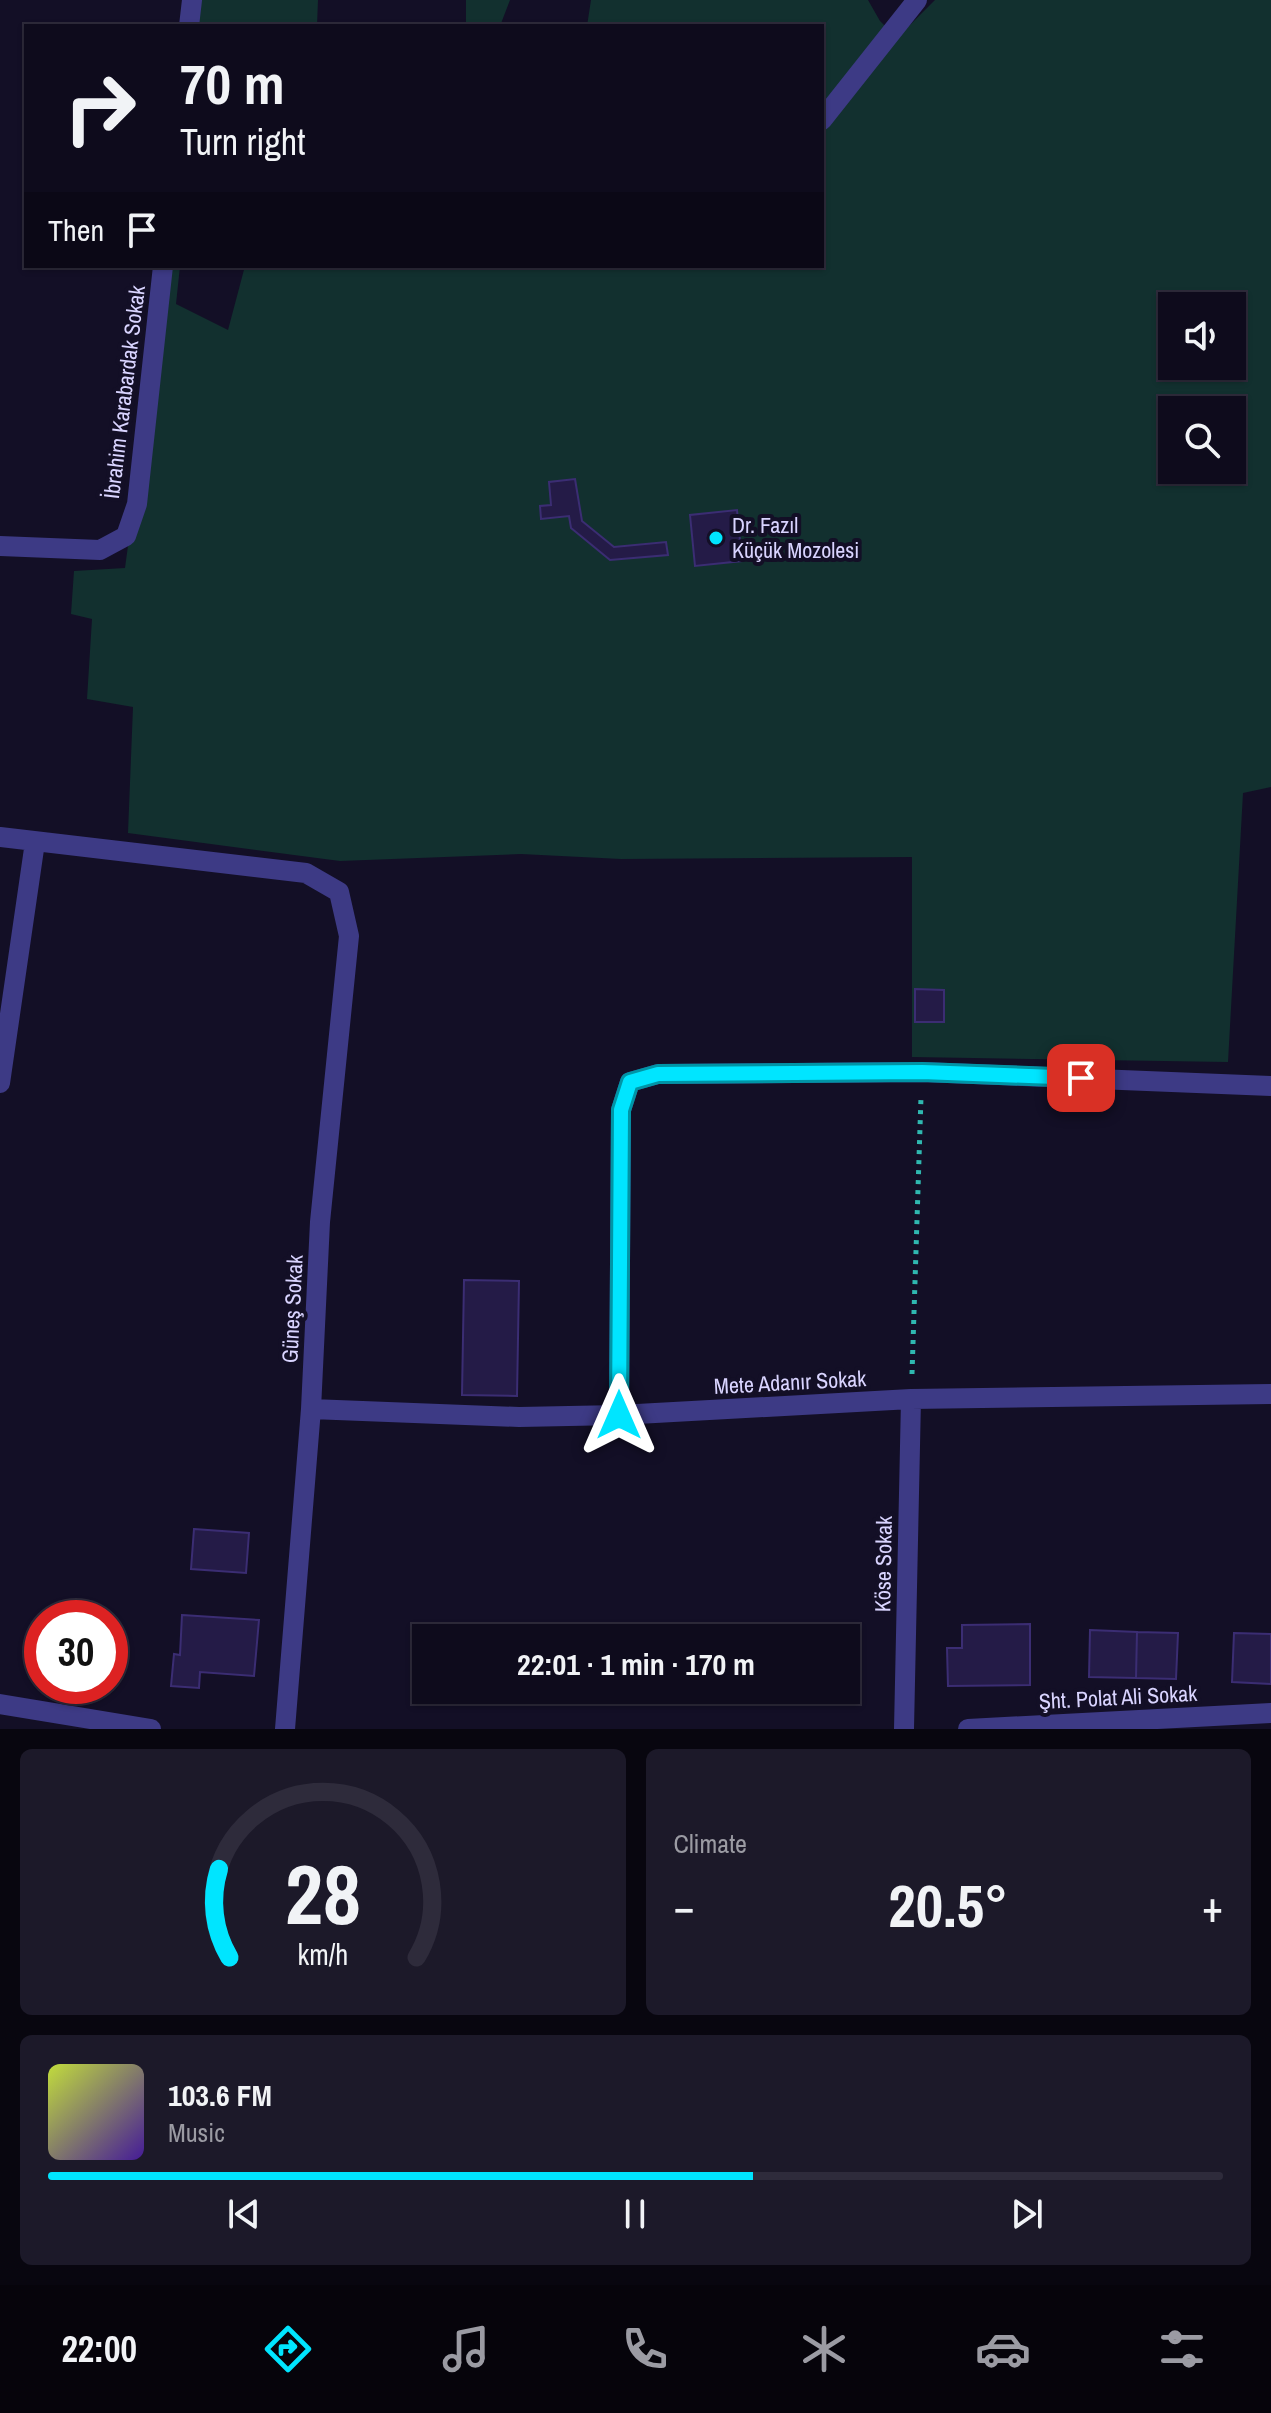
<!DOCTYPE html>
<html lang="en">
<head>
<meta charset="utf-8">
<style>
	body { margin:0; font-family:"Archivo Narrow",sans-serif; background:#1c1929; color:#f1f3f6; height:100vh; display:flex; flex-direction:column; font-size:30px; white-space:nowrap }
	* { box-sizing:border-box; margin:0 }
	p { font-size:26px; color:#9b9ba3 }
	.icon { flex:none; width:44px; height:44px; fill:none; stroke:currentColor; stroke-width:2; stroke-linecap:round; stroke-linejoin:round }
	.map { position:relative; height:1729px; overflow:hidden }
	.sheet { display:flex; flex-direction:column; gap:20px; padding:20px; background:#08060f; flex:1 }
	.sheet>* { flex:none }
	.top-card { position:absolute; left:24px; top:24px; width:800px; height:244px; border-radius:0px; box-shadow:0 2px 6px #0004,0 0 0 2px #2e2b3b; background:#0e0b1c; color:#f1f3f6; overflow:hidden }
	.fabs { position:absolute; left:1158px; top:292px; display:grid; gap:16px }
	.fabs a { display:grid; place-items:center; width:88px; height:88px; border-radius:0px; background:#0e0b1c; box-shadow:0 2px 6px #0004,0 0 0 2px #2e2b3b; font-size:40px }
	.speed { position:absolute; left:24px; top:1600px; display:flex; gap:16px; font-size:40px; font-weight:700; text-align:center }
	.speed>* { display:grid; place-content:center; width:104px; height:104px; border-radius:50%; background:#0e0b1c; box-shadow:0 2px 6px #0004,0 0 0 2px #2e2b3b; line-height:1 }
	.speed .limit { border:12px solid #d22; background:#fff; color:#111 }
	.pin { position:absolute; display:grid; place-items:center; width:68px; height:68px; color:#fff; margin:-34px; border-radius:16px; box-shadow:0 4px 12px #0006 }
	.me { position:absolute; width:88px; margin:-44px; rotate:0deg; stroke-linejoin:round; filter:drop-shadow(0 0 6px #0008) }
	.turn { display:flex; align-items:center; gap:28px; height:168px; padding:0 24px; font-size:36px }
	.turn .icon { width:104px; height:104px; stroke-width:2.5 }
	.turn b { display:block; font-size:56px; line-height:68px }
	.then { display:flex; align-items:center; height:76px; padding:0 24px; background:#0003; gap:16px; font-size:30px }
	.big { font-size:60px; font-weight:700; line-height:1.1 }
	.sheet .widget { flex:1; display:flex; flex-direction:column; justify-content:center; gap:12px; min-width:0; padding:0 28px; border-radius:12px; background:#1c1929 }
	.sheet .dial { align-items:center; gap:0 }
	.dial svg { height:208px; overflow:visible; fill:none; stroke:#2e2b3b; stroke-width:7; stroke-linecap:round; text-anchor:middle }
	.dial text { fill:#f1f3f6; stroke:none }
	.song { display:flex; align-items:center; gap:24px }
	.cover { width:96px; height:96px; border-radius:12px; background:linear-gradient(135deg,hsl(70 70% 55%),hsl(260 70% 35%)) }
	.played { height:8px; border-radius:4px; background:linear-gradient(90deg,#00e5ff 60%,#2e2b3b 60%) }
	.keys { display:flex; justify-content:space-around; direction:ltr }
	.heat { display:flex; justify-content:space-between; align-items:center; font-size:44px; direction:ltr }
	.sheet .tiles { flex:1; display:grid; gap:20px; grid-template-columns:1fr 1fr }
	.widget:last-child { grid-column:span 2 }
	.trip { position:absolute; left:412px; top:1624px; width:448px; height:80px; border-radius:0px; background:#0e0b1c; box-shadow:0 2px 6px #0004,0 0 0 2px #2e2b3b; font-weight:700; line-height:80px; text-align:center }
	.tab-bar { display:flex; height:128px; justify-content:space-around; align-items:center; background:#06040b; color:#9b9ba3 }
	.tab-bar .icon { width:56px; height:56px }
	.tab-bar .selected { color:#00e5ff }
	.tab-bar b { font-size:36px; color:#f1f3f6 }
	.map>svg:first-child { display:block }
</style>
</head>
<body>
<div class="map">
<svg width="1271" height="1729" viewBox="0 0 1271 1729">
	<rect width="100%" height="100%" fill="#130f26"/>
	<!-- green -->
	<path fill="#12302f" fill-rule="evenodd" d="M199,0h119l-1,26h-120z
		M466,0h44l-10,26h-34z
		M591,0h277l12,21 17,17 38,-38h336v787l-28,6 -15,269 -316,-5v-200l-291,2 -100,-5 -181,7 -212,-28 5,-126 -46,-8 5,-80 -21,-5 3,-43 51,-3 41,-302h14l-4,38 52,26 17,-64h577v-240h-235zM1172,306h60v60h-60zM1172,410h60v60h-60z"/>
	<!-- building -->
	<path fill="#241b47" stroke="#3b2d73" stroke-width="2" d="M575,479l7,42 32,26 52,-5 2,13 -58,5 -39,-32 -2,-12 -28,3 -1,-13 11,-1 -2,-23z
		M737,510l5,51 -47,5 -5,-51z
		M779,521l1,8 -12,2 -1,-8z
		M915,989l29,1v32h-29z
		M464,1280l55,1 -2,115 -55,-1z
		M194,1529l55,4 -3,40 -55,-4z
		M182,1615l77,5 -5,56 -54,-4 -1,16 -28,-2 3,-32 6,1z
		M1030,1624v61l-82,1 -1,-38h15v-23z
		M1090,1630l47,2 -1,46 -47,-1z
		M1137,1632l41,1 -2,46 -40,-1z
		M1234,1633l37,1v50l-39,-2z"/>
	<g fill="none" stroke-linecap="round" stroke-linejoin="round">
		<!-- path -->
		<path stroke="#2fb8b0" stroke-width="5" stroke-dasharray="4 6" stroke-linecap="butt" d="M912,1374l9,-277"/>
		<!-- minor -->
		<path stroke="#3d3a85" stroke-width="20" d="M189,26l3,-26
			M822,120l95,-120
			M0,546l100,4 26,-14 11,-32 26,-238
			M0,837l306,36 33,19 10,44 -29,286 -9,187 -26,320
			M0,1083l35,-241
			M311,1409l208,8 100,-2 292,-16 360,-5
			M619,1415l2,-305 9,-28 28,-8 264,-2 349,14
			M0,1704l151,25
			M904,1729l7,-330
			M968,1729l303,-16"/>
	</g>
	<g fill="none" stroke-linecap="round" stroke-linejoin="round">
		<!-- route casing -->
		<g stroke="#0095a6" stroke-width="20">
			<path id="route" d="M619,1415l2,-305 9,-28 28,-8 264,-2 159,6"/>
		</g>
		<!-- route -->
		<use href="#route" stroke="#00e5ff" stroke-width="14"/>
	</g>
	<!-- markers -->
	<circle fill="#00e5ff" stroke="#130f26" stroke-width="3" cx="716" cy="538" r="8"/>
	<g text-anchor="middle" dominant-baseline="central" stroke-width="8" stroke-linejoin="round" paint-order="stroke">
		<!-- street labels -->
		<g font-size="22" fill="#d9d4ff" stroke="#130f26">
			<text transform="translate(124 392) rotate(-83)">İbrahim Karabardak Sokak</text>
			<text transform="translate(292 1309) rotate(-87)">Güneş Sokak</text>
			<text transform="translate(790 1382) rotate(-3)">Mete Adanır Sokak</text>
			<text transform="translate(883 1564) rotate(-89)">Köse Sokak</text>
			<text transform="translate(1118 1697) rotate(-3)">Şht. Polat Ali Sokak</text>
		</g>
		<!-- poi labels -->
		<g font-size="22" fill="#d9d4ff" stroke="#130f26" text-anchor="start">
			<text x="732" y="525">Dr. Fazıl<tspan x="732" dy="25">Küçük Mozolesi</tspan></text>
		</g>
	</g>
</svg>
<div class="fabs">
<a><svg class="icon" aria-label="sound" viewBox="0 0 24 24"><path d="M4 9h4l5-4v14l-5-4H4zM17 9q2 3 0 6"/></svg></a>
<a><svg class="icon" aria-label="search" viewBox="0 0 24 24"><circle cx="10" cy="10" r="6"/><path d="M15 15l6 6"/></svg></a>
</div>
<div class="speed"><div class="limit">30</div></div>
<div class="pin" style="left:1081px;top:1078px;background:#d93025"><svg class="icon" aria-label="arrive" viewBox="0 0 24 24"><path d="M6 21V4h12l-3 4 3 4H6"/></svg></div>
<svg class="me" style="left:619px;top:1415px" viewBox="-20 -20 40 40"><path d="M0-17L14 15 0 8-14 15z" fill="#00e5ff" stroke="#fff" stroke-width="4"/></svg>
<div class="trip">22:01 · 1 min · 170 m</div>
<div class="top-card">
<div class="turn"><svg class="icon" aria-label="right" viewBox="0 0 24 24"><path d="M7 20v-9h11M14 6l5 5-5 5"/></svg><div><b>70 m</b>Turn right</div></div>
<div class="then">Then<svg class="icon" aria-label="arrive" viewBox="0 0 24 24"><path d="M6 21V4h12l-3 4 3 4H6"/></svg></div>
</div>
</div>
<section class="sheet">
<div class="tiles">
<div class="widget dial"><svg viewBox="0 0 100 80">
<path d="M14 69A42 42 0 1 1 86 69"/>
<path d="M14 69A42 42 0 0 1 10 35" stroke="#00e5ff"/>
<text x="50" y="56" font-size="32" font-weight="700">28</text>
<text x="50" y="72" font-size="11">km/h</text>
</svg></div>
<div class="widget"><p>Climate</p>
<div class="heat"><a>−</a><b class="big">20.5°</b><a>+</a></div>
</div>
<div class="widget">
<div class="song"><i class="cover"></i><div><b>103.6 FM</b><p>Music</p></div></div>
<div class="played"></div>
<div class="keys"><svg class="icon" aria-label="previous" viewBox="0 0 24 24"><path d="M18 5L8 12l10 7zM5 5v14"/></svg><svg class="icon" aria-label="pause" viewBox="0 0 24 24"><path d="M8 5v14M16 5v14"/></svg><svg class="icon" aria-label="next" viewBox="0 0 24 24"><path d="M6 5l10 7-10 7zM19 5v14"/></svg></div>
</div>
</div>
</section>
<nav class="tab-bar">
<b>22:00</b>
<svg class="icon selected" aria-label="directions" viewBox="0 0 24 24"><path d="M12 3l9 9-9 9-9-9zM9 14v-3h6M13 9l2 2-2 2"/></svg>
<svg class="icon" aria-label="music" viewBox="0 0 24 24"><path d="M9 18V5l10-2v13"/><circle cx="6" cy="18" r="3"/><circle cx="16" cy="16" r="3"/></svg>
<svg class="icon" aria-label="phone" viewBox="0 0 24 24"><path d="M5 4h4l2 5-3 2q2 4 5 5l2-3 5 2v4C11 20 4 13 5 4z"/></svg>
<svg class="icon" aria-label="climate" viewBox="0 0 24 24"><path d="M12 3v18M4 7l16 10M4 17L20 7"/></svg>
<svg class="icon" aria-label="car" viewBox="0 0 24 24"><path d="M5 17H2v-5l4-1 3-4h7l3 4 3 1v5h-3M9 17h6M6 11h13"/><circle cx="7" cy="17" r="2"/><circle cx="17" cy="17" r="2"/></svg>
<svg class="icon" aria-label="filters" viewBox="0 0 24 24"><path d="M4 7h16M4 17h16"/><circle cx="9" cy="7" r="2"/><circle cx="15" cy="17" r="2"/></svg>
</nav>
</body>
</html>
